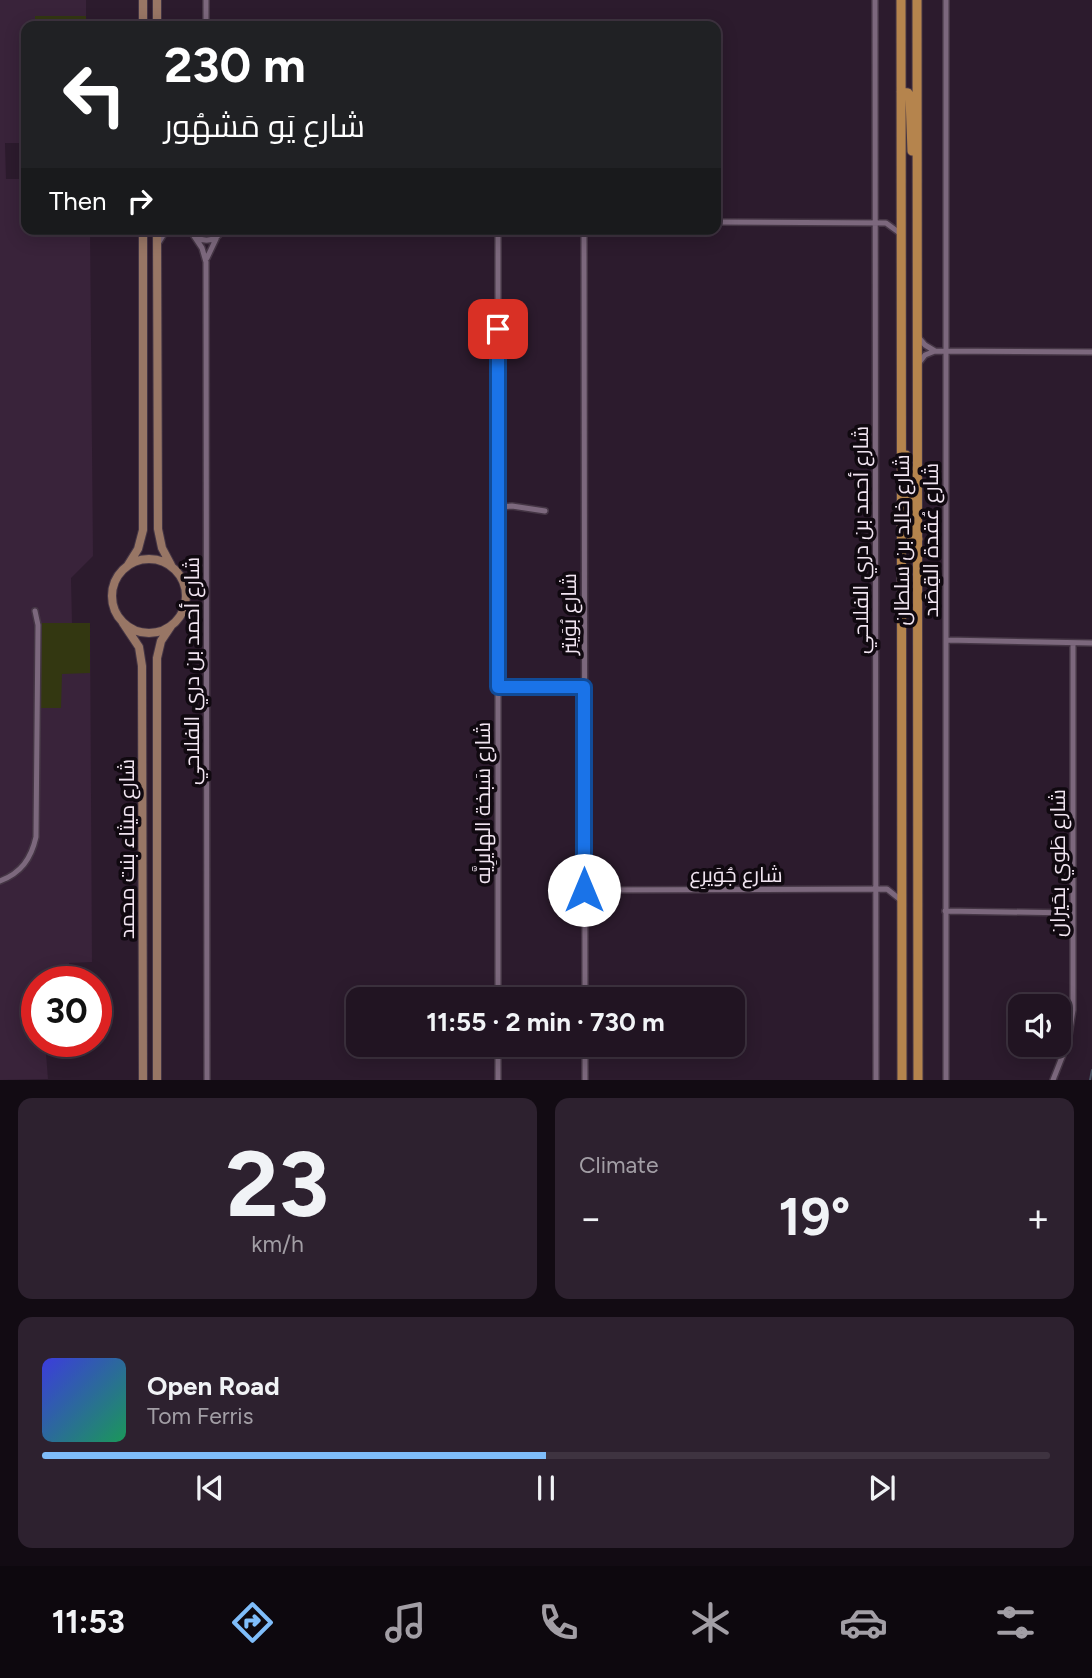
<!DOCTYPE html>
<html lang="en">
<head>
<meta charset="utf-8">
<style>
	body { margin:0; font-family:Figtree,Cairo,sans-serif; background:#2d212f; color:#f1f3f6; height:100vh; display:flex; flex-direction:column; font-size:26px; white-space:nowrap }
	* { box-sizing:border-box; margin:0 }
	p { font-size:23px; color:#a29ea5 }
	.icon { flex:none; width:38px; height:38px; fill:none; stroke:currentColor; stroke-width:2; stroke-linecap:round; stroke-linejoin:round }
	.map { position:relative; height:1080px; overflow:hidden }
	.drawer { display:flex; flex-direction:column; gap:18px; padding:18px; background:#120b13; flex:1 }
	.drawer>* { flex:none }
	.guide { position:absolute; left:21px; top:21px; width:700px; height:214px; border-radius:14px; box-shadow:0 4px 18px #0003,0 0 0 2px #3e3340; background:#202124; color:#fff; overflow:hidden }
	.buttons { position:absolute; left:1008px; top:994px; display:grid; gap:14px }
	.buttons a { display:grid; place-items:center; width:63px; height:63px; border-radius:14px; background:#211422; box-shadow:0 4px 18px #0003,0 0 0 2px #3e3340; font-size:35px }
	.speed { position:absolute; left:21px; top:966px; display:flex; gap:14px; font-size:35px; font-weight:700; text-align:center }
	.speed>* { display:grid; place-content:center; width:91px; height:91px; border-radius:50%; background:#211422; box-shadow:0 4px 18px #0003,0 0 0 2px #3e3340; line-height:1 }
	.speed .limit { border:10px solid #d22; background:#fff; color:#111 }
	.pin { position:absolute; display:grid; place-items:center; width:60px; height:60px; color:#fff; margin:-30px; border-radius:14px; box-shadow:0 4px 10px #0006 }
	.me { position:absolute; width:77px; margin:-38px; rotate:0deg; stroke-linejoin:round; filter:drop-shadow(0 0 5px #0008) }
	.turn { display:flex; align-items:center; gap:24px; height:147px; padding:0 28px; font-size:32px }
	.turn .icon { width:91px; height:91px; stroke-width:2.5 }
	.turn b { display:block; font-size:49px; line-height:60px }
	.then { display:flex; align-items:center; height:66px; padding:0 28px; background:#0003; gap:14px; font-size:26px }
	.big { font-size:52px; font-weight:700; line-height:1.1 }
	.drawer .tile { flex:1; display:flex; flex-direction:column; justify-content:center; gap:10px; min-width:0; padding:0 24px; border-radius:14px; background:#2d212f }
	.drawer .dial { align-items:center; gap:0 }
	.dial b { font-size:91px; line-height:1 }
	.song { display:flex; align-items:center; gap:21px }
	.cover { width:84px; height:84px; border-radius:10px; background:linear-gradient(135deg,hsl(240 70% 55%),hsl(150 70% 35%)) }
	.played { height:7px; border-radius:4px; background:linear-gradient(90deg,#7fbdfa 50%,#3e3340 50%) }
	.keys { display:flex; justify-content:space-around; direction:ltr }
	.heat { display:flex; justify-content:space-between; align-items:center; font-size:38px; direction:ltr }
	.drawer .tiles { flex:1; display:grid; gap:18px; grid-template-columns:1fr 1fr }
	.tile:last-child { grid-column:span 2 }
	.trip { position:absolute; left:346px; top:987px; width:399px; height:70px; border-radius:14px; background:#211422; box-shadow:0 4px 18px #0003,0 0 0 2px #3e3340; font-weight:700; line-height:70px; text-align:center }
	.tab-bar { display:flex; height:112px; justify-content:space-around; align-items:center; background:#0d080e; color:#a29ea5 }
	.tab-bar .icon { width:49px; height:49px }
	.tab-bar .selected { color:#7fbdfa }
	.tab-bar b { font-size:32px; color:#f1f3f6 }
	.map>svg:first-child { display:block }
</style>
</head>
<body>
<div class="map">
<svg width="1092" height="1080" viewBox="0 0 1092 1080">
	<rect width="100%" height="100%" fill="#2c1b2d"/>
	<!-- built -->
	<path fill="#39233a" d="M0,0h86v26h-60v117h-21l1,36h20v50h64l3,327 -22,22 1,45h18l2,339 -23,1v19h-32v59h8l3,38 -48,1z"/>
	<!-- green -->
	<path fill="#333711" d="M35,16h51v10h-51z
		M41,623h49v50l-28,1 -1,34h-20z"/>
	<g fill="none" stroke-linecap="round" stroke-linejoin="round">
		<!-- stream -->
		<path stroke="#485261" stroke-width="2" d="M1090,1080l2,-10"/>
		<!-- street casing -->
		<g stroke="#453645" stroke-width="8">
			<path id="street" d="M875,0l1,1080
				M206,26v-26
				M716,222l170,1 15,11
				M190,229c8,15 25,15 33,0
				M498,229v770
				M584,229l1,770
				M194,236l8,12 4,14 1,818
				M159,242l8,-13
				M207,258l9,-19
				M919,338l6,7 10,6
				M918,364l7,-9 10,-4 157,1
				M498,507l14,-1 33,5
				M946,640l146,3
				M498,687h86
				M0,881c21,-8 31,-22 36,-44l2,-212 -3,-14
				M585,890l302,-1 15,12
				M945,911l127,2
				M498,1045v35
				M585,1045v35
				M946,1080v-1080
				M1053,1080l15,-38 5,-32v-366"/>
		</g>
		<!-- secondary casing -->
		<g stroke="#453645" stroke-width="10">
			<path id="secondary" d="M143,26v-26
				M157,26v-26
				M157,229l1,300 4,19 9,17
				M112 596a37 37 0 1 1 74 0a37 37 0 1 1-74 0Z
				M128,565l10,-16 5,-19v-301
				M123,623l16,24 3,19 1,414
				M157,1080v-422l4,-17 10,-15"/>
		</g>
		<!-- primary casing -->
		<g stroke="#453645" stroke-width="11">
			<path id="primary" d="M901,0l1,1080
				M917,0l1,1080
				M901,92l7,1 2,4 2,54
				M906,455l2,13 2,67 4,4h4"/>
		</g>
		<!-- street -->
		<use href="#street" stroke="#7c687d" stroke-width="5"/>
		<!-- secondary -->
		<use href="#secondary" stroke="#987665" stroke-width="8"/>
		<!-- primary -->
		<use href="#primary" stroke="#b5844d" stroke-width="9"/>
	</g>
	<g fill="none" stroke-linecap="round" stroke-linejoin="round">
		<!-- route casing -->
		<g stroke="#114b97" stroke-width="18">
			<path id="route" d="M498,329v358h86v203"/>
		</g>
		<!-- route -->
		<use href="#route" stroke="#1a73e8" stroke-width="12"/>
	</g>
	<g text-anchor="middle" dominant-baseline="central" stroke-width="7" stroke-linejoin="round" paint-order="stroke">
		<!-- street labels -->
		<g font-size="21" fill="#f1e5f1" stroke="#100910">
			<text transform="translate(860 540) rotate(-90)">شارع أحمد بن دري الفلاحي</text>
			<text transform="translate(901 540) rotate(-90)">شارع خالِد بن سلطان</text>
			<text transform="translate(930 540) rotate(-90)">شارع عُقدة القِصَد</text>
			<text transform="translate(568 614) rotate(-90)">شارع بُوَيتِر</text>
			<text transform="translate(191 671) rotate(-90)">شارع أحمد بن دري الفلاحي</text>
			<text transform="translate(482 803) rotate(-90)">شارع سَبخة الهايرِيَّه</text>
			<text transform="translate(126 849) rotate(-90)">شارع ميثاء بنت محمد</text>
			<text transform="translate(1057 863) rotate(-90)">شارع طَوي بحَيران</text>
			<text x="736" y="874">شارع جُوَيرِع</text>
		</g>
	</g>
</svg>
<div class="buttons">
<a><svg class="icon" aria-label="sound" viewBox="0 0 24 24"><path d="M4 9h4l5-4v14l-5-4H4zM17 9q2 3 0 6"/></svg></a>
</div>
<div class="speed"><div class="limit">30</div></div>
<div class="pin" style="left:498px;top:329px;background:#d93025"><svg class="icon" aria-label="arrive" viewBox="0 0 24 24"><path d="M6 21V4h12l-3 4 3 4H6"/></svg></div>
<svg class="me" style="left:584px;top:890px" viewBox="-20 -20 40 40"><circle r="19" fill="#fff"/><path d="M0-13L10 11 0 6-10 11z" fill="#1a73e8"/></svg>
<div class="trip">11:55 · 2 min · 730 m</div>
<div class="guide">
<div class="turn"><svg class="icon" aria-label="left" viewBox="0 0 24 24"><path d="M17 20v-9H6M10 6l-5 5 5 5"/></svg><div><b>230 m</b>شارع يَو مَشهُور</div></div>
<div class="then">Then<svg class="icon" aria-label="right" viewBox="0 0 24 24"><path d="M7 20v-9h11M14 6l5 5-5 5"/></svg></div>
</div>
</div>
<section class="drawer">
<div class="tiles">
<div class="tile dial"><b>23</b><p>km/h</p></div>
<div class="tile"><p>Climate</p>
<div class="heat"><a>−</a><b class="big">19°</b><a>+</a></div>
</div>
<div class="tile">
<div class="song"><i class="cover"></i><div><b>Open Road</b><p>Tom Ferris</p></div></div>
<div class="played"></div>
<div class="keys"><svg class="icon" aria-label="previous" viewBox="0 0 24 24"><path d="M18 5L8 12l10 7zM5 5v14"/></svg><svg class="icon" aria-label="pause" viewBox="0 0 24 24"><path d="M8 5v14M16 5v14"/></svg><svg class="icon" aria-label="next" viewBox="0 0 24 24"><path d="M6 5l10 7-10 7zM19 5v14"/></svg></div>
</div>
</div>
</section>
<nav class="tab-bar">
<b>11:53</b>
<svg class="icon selected" aria-label="directions" viewBox="0 0 24 24"><path d="M12 3l9 9-9 9-9-9zM9 14v-3h6M13 9l2 2-2 2"/></svg>
<svg class="icon" aria-label="music" viewBox="0 0 24 24"><path d="M9 18V5l10-2v13"/><circle cx="6" cy="18" r="3"/><circle cx="16" cy="16" r="3"/></svg>
<svg class="icon" aria-label="phone" viewBox="0 0 24 24"><path d="M5 4h4l2 5-3 2q2 4 5 5l2-3 5 2v4C11 20 4 13 5 4z"/></svg>
<svg class="icon" aria-label="climate" viewBox="0 0 24 24"><path d="M12 3v18M4 7l16 10M4 17L20 7"/></svg>
<svg class="icon" aria-label="car" viewBox="0 0 24 24"><path d="M5 17H2v-5l4-1 3-4h7l3 4 3 1v5h-3M9 17h6M6 11h13"/><circle cx="7" cy="17" r="2"/><circle cx="17" cy="17" r="2"/></svg>
<svg class="icon" aria-label="filters" viewBox="0 0 24 24"><path d="M4 7h16M4 17h16"/><circle cx="9" cy="7" r="2"/><circle cx="15" cy="17" r="2"/></svg>
</nav>
</body>
</html>
